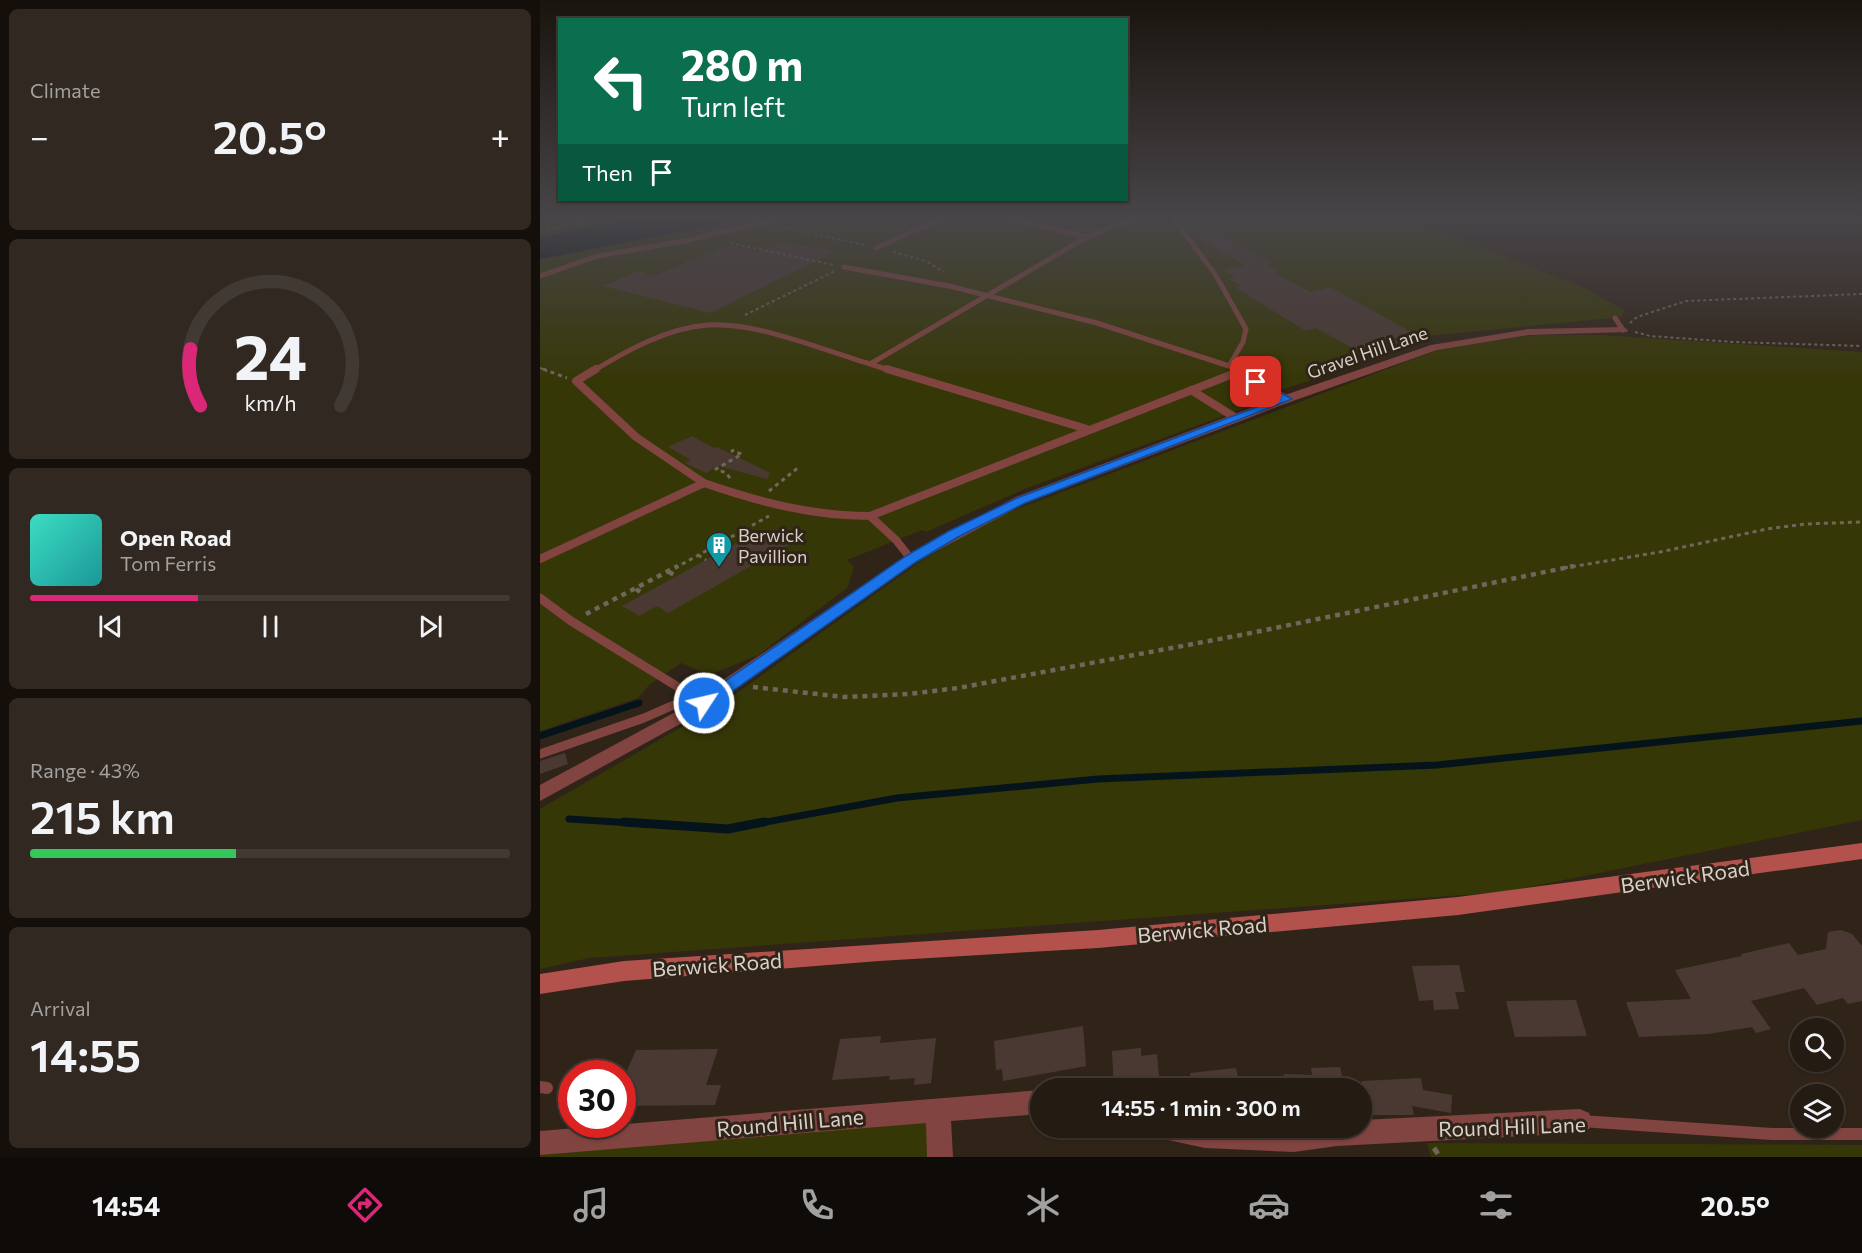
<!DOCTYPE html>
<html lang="en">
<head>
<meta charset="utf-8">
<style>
	body { margin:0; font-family:Commissioner,sans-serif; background:#302821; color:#f1f3f6; height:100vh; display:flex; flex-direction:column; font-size:22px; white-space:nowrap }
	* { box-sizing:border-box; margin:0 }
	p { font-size:20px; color:#a3a1a0 }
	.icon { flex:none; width:33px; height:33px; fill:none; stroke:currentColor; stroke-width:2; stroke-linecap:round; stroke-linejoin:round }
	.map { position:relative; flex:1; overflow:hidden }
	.panel { display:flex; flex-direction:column; gap:9px; padding:9px; background:#140f0a; width:540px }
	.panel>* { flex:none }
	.hud { position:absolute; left:18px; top:18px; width:570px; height:183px; border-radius:0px; box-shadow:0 2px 4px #0004,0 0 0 2px #413933; background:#0b6e4f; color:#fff; overflow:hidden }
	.fabs { position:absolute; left:1250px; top:1018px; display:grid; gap:12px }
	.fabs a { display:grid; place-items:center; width:54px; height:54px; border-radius:50%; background:#241b13; box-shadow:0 2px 4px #0004,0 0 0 2px #413933; font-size:30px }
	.speed { position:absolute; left:18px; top:1060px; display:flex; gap:12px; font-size:30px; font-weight:700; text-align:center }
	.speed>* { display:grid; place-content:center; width:78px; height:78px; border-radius:50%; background:#241b13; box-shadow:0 2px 4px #0004,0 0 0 2px #413933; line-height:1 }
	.speed .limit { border:9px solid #d22; background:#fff; color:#111 }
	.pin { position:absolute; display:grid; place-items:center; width:51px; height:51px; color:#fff; margin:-26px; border-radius:12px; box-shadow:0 3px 9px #0006 }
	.me { position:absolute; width:66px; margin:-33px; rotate:55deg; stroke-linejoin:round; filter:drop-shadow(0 0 4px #0008) }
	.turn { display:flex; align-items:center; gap:21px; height:126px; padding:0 24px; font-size:27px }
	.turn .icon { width:78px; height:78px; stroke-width:2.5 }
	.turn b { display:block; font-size:42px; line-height:51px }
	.then { display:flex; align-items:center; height:57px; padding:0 24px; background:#0003; gap:12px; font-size:22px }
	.big { font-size:45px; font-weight:600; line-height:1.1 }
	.panel .widget { flex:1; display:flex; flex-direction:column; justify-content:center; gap:9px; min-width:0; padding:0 21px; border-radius:9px; background:#302821 }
	.panel .dial { align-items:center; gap:0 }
	.dial svg { height:156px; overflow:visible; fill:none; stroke:#413933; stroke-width:7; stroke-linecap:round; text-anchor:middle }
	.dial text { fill:#f1f3f6; stroke:none }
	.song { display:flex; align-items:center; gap:18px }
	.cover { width:72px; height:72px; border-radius:9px; background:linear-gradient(135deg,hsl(170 70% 55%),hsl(180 70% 35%)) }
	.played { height:6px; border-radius:3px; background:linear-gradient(90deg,#db2777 35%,#413933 35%) }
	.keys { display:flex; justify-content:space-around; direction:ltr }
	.heat { display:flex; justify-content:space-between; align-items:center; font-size:33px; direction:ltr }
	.charge { height:9px; border-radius:4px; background:linear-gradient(90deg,#34c759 43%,#413933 0) }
	.trip { position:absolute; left:490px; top:1078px; width:342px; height:60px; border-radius:30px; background:#241b13; box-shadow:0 2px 4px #0004,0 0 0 2px #413933; font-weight:600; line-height:60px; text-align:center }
	.menu { display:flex; height:96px; justify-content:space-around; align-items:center; background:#0e0b08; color:#a3a1a0 }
	.menu .icon { width:42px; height:42px }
	.menu .active { color:#db2777 }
	.menu b { font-size:27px; color:#f1f3f6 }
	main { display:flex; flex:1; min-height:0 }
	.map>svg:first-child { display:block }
</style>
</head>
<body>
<main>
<section class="panel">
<div class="widget"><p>Climate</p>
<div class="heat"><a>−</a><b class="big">20.5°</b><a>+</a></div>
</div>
<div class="widget dial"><svg viewBox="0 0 100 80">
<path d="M14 69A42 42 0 1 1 86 69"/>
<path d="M14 69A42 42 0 0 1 9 40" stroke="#db2777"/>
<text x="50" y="56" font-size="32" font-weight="700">24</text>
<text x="50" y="72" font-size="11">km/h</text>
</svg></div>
<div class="widget">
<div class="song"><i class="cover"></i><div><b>Open Road</b><p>Tom Ferris</p></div></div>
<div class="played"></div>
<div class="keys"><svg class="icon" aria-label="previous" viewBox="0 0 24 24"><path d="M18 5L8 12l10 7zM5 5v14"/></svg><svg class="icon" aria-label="pause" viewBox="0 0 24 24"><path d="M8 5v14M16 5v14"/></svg><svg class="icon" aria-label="next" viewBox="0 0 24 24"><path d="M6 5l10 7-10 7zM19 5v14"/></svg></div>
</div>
<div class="widget"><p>Range · 43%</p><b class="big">215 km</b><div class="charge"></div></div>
<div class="widget"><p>Arrival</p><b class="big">14:55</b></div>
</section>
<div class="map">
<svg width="1322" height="1157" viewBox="0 0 1322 1157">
	<rect width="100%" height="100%" fill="#302419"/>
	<!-- green -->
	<path fill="#363707" d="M0,219h92l-92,18z
		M208,219h664l172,69 40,22 -2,7 -194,19 -66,17 -26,19 -61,20 -19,12 -229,84 -101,44 -4,-2 -75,30 7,7 -7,21 -89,67 -49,20 -28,-12 -32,22 -11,13 -98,33v-471z
		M995,335h65l262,17v468l-358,72 -915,66 -49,11v-160l183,-106 201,-144 72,-42 444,-168z
		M398,1110l2,47h-400v-14z
		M887,1143l435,2v12h-431z"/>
	<!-- water -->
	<path fill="#05141b" d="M92,219h108l-200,40v-22z"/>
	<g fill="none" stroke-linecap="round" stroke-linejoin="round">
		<!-- stream-far1 -->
		<path stroke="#05141b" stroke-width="7" d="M0,736l99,-33
			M29,819l79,5
			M215,824l142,-26 201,-19 339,-14 425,-44"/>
		<!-- stream -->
		<path stroke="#05141b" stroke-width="9" d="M84,822l104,7 36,-7"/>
	</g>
	<!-- building -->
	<path fill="#4a3933" d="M677,231l55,31 -6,2 13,7 -6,1 37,20 20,-5 83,46 -57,17 -40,-22 -10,3 -70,-43 5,-2 -12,-7 6,-2 -12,-7 22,-5 -51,-28z
		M243,242l52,10 -125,61 -107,-27 35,-15 16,5 73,-31 34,7z
		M152,436l22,12 3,-1 53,26 -3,6 -49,-13 -12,7 -21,-10 6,-3 -23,-13z
		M223,529l11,6 6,-4 17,9 -129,73 -11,-7 -18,10 -17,-10z
		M25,753l3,11 -28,10v-13z
		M1301,930l11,4 10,12v55l-14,3 -5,-6 -26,7 -13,-17 -53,13 20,28 -15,4 -4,-6 -44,7 -69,3 -13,-35 65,-3 -16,-29 67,-14 -1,-2 48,-11 9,12 28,-6 2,-17z
		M919,965l6,27h-10l4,17 -25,1 -1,-10 -14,1 -7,-35z
		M1036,1000l11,36 -72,1 -9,-36z
		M543,1026l3,40 -83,15 -1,-12 -6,1 -2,-29z
		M341,1036l-1,7 56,-5 -5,45 -17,2 1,-7 -26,2 1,-4 -58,4 8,-41z
		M601,1048v8l16,-2 3,33 -46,2 -2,-38z
		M178,1049l-12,36h15l-6,20 -93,1v-24l14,-32z
		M800,1067l5,22h-60l-1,-15 28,1 -1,-7z
		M696,1068l4,21h-48l-2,-16z
		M881,1078l2,12 29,5 -1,18 -39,-7 2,9h-52v-34z"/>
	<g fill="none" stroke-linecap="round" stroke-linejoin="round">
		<!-- path-far3 -->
		<path stroke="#70665c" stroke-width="2" stroke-dasharray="3 3" stroke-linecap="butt" d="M36,219l8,3
			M245,228l80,17
			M0,232l63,-13
			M190,243l104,22
			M353,252l33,9 18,11
			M205,315l90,-44
			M1090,323l7,-6 49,-16 176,-7
			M1095,332l15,4 83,6 129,4
			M0,368l7,3"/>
		<!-- path-far2 -->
		<path stroke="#70665c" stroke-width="3" stroke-dasharray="4 4" stroke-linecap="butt" d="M3,369l24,9
			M190,478l-4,-5 -10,-4 26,-15 -10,-3 5,-3
			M229,491l30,-24
			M158,555l8,5
			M135,568l94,-52
			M1024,568l96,-16 107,-23 38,-5 57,-2"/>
		<!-- path-far1 -->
		<path stroke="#70665c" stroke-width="4.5" stroke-dasharray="5 5" stroke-linecap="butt" d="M129,572l7,4
			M96,589l7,5
			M46,614l92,-48
			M213,687l91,10 65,-3 49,-6 283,-53 333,-69"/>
		<!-- path -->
		<path stroke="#70665c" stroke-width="5" stroke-dasharray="7 7" stroke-linecap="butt" d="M894,1148l6,9"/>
		<!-- service-far3 -->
		<path stroke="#814440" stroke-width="5" d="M472,219l75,18
			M634,219l41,55 31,55 -3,13 -14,24
			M336,248l64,-29
			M304,267l105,19 148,37 132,43 8,5
			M0,276l58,-20 86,-15 93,-22
			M1075,318l8,12
			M330,364l22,7
			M53,371c35,-21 74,-43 115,-46 50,-3 114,25 162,39l217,-127 45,-18"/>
		<!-- service-far2 -->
		<path stroke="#814440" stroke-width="8" d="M347,369l200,60
			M694,369l52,30
			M651,390l45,28
			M164,483c55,19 108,33 166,33l368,-144
			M330,516l26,24 15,19
			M0,559l164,-76 -68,-46 -60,-56 20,-12"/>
		<!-- service-far1 -->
		<path stroke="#814440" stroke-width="9" d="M0,598l31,23 133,82
			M0,754l104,-36 50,-22"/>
		<!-- service -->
		<path stroke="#814440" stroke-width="12" d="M0,1087l7,1
			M1041,1121l191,13h90"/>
		<!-- minor -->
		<path fill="#814440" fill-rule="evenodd" d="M1083,327l5,3 -1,2 -98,3 -92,15 -147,52 -264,101 -110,59 -225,156 -151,83v-16l139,-75 227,-154 110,-59 266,-101 149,-51 98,-16z
			M501,1090v24l-90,7 2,36h-26l-1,-34 -386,32v-24z
			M1040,1109l9,4 3,8 -3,8 -9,4 -243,13 -43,6 -89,-4 -51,-11 -3,-9h211v-8z"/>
		<!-- secondary -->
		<path fill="#b3514c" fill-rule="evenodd" d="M1322,843v16l-404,56 -360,33 -219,13 -255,20 -84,13v-20l84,-13 474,-31 360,-33z"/>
	</g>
	<!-- sky -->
	<linearGradient id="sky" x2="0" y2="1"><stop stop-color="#1a140e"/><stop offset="0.57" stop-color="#484549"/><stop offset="1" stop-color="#484549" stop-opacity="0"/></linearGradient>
	<rect width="1322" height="381" fill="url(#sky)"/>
	<!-- route -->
	<path fill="#1a73e8" stroke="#114b97" stroke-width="1.5" d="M716,379l36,20 -267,104 -67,34 -42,25 -206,145h-11l-3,-4 3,-4 207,-143 43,-25 68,-33 261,-99 -25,-15v-4z"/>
	<!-- icons -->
	<defs>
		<g id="building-pin" transform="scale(1.35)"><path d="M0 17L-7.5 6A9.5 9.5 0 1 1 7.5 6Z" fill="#0f9aa8" stroke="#302419"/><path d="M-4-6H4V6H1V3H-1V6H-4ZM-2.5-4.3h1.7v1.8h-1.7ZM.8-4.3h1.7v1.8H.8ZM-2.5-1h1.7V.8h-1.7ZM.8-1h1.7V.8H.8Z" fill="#fff"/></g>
	</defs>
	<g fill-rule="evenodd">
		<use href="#building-pin" x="179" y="545"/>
	</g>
	<g text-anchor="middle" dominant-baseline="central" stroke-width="6" stroke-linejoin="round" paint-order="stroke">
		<!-- street labels -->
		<g font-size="18" fill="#d8d0c9" stroke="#302419">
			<text transform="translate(827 352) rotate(-19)">Gravel Hill Lane</text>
		</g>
		<!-- poi labels -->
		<g font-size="18" fill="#d8d0c9" stroke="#302419" text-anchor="start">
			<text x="198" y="535">Berwick<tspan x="198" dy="21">Pavillion</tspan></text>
		</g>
		<!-- near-street labels -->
		<g font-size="21" fill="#d8d0c9" stroke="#302419">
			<text transform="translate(1145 876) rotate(-8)">Berwick Road</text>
			<text transform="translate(662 929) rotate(-5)">Berwick Road</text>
			<text transform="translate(177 964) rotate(-4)">Berwick Road</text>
			<text transform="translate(250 1122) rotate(-5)">Round Hill Lane</text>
			<text transform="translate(972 1126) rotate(-2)">Round Hill Lane</text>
		</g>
	</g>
</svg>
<div class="fabs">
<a><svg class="icon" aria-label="search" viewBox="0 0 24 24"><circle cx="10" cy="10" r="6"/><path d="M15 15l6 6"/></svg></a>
<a><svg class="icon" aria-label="layers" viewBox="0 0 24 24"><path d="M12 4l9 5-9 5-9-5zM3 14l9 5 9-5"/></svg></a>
</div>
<div class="speed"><div class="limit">30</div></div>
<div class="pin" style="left:716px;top:382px;background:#d93025"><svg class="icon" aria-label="arrive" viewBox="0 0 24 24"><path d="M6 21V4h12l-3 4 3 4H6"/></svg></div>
<svg class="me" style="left:164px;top:703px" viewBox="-20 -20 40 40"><circle r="17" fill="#1a73e8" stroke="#fff" stroke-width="3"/><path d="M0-11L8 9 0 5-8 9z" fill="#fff"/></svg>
<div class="trip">14:55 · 1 min · 300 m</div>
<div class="hud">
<div class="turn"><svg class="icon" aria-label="left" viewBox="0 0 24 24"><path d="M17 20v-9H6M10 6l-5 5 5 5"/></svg><div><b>280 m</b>Turn left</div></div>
<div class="then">Then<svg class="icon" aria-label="arrive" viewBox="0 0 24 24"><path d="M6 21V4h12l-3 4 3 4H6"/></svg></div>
</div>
</div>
</main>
<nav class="menu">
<b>14:54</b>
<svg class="icon active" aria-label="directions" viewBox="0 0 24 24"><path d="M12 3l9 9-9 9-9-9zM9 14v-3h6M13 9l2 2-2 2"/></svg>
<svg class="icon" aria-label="music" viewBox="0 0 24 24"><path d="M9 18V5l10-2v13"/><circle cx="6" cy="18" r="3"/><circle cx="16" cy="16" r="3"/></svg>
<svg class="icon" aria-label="phone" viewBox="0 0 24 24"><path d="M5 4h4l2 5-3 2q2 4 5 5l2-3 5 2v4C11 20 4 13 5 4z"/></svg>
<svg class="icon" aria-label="climate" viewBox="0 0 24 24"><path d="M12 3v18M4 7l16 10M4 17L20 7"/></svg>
<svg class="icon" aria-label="car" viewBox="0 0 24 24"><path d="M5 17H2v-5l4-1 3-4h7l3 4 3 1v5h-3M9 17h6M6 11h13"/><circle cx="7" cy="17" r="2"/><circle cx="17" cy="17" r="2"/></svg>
<svg class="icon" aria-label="filters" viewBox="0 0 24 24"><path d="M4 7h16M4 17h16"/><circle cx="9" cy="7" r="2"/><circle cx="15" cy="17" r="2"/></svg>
<b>20.5°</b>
</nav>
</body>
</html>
